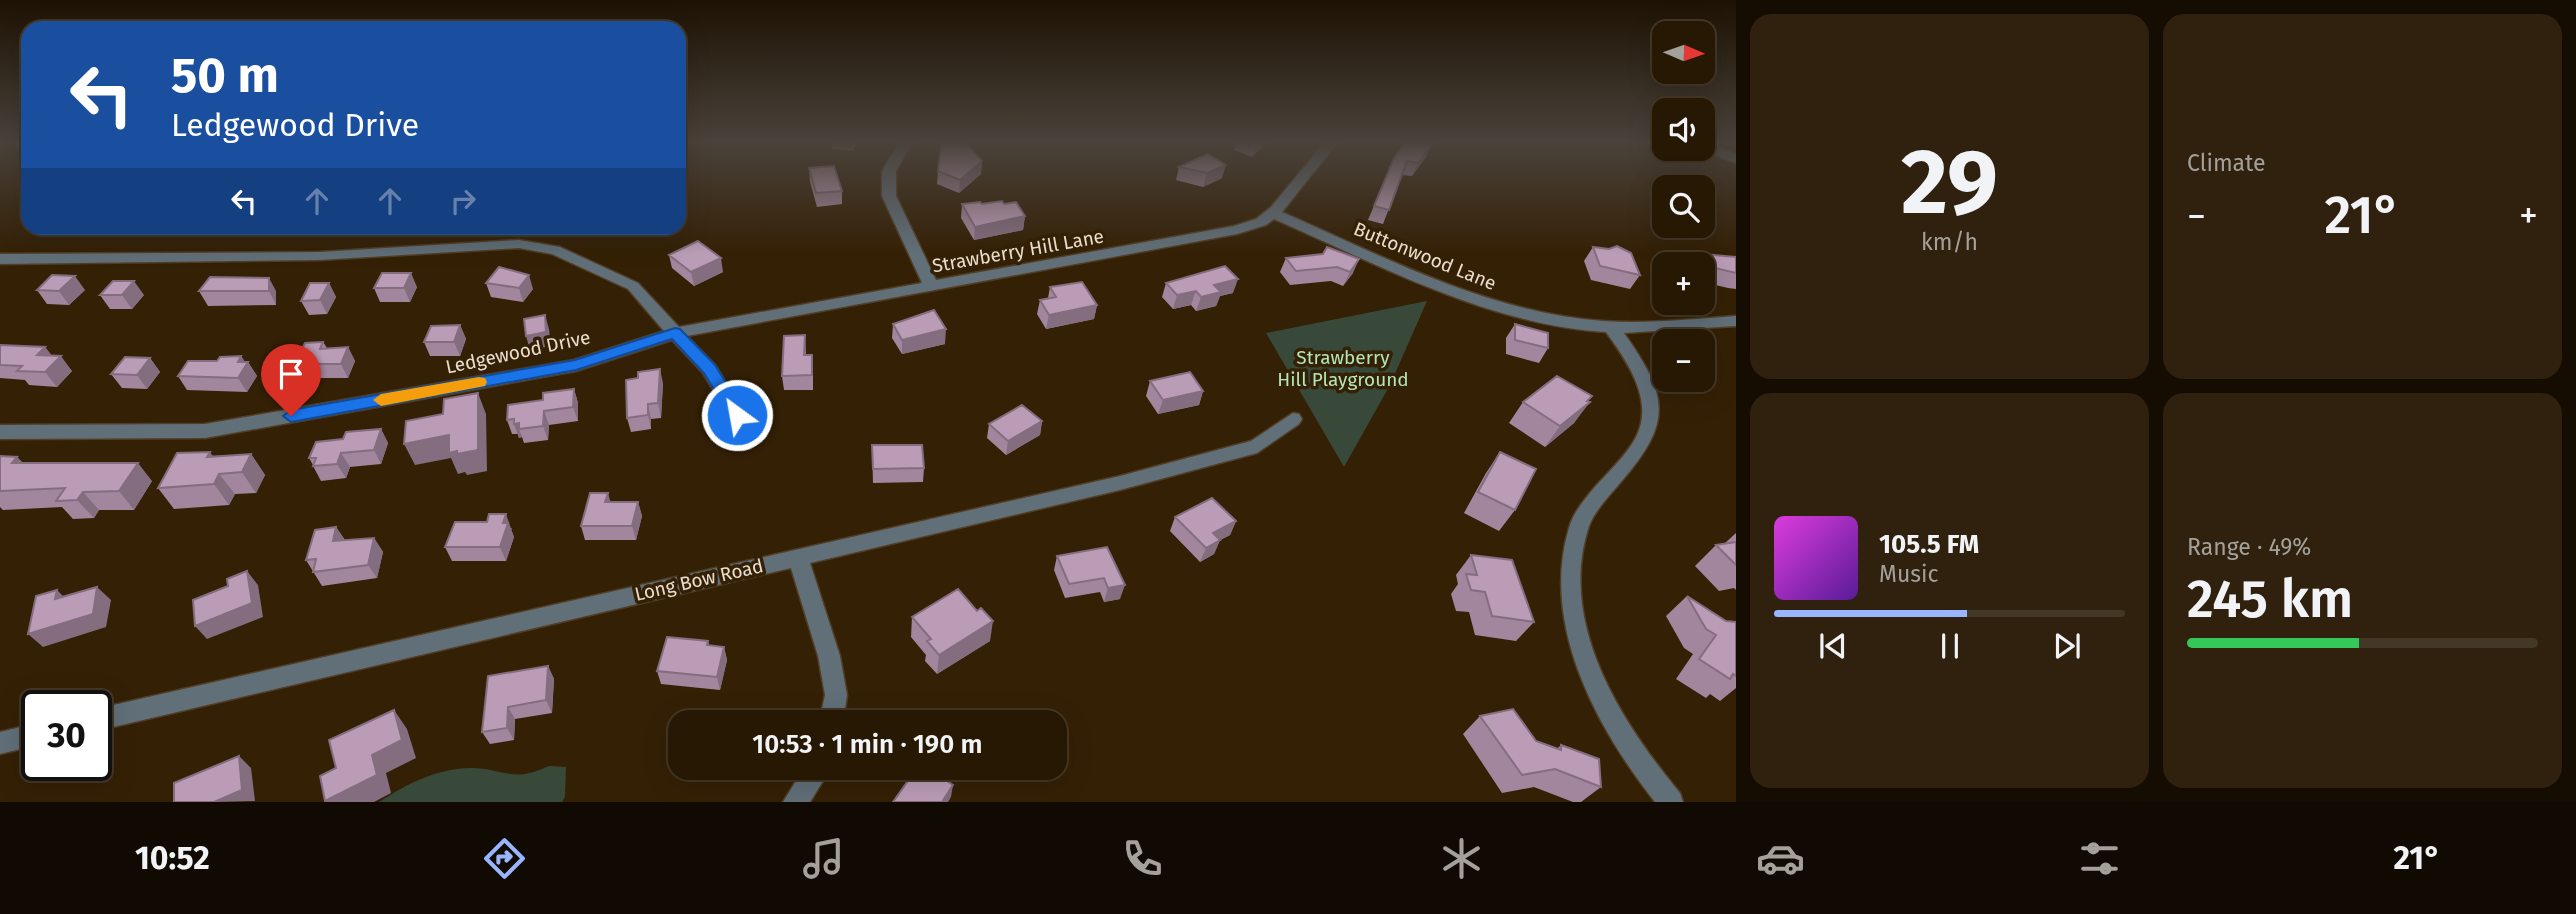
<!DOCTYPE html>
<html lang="en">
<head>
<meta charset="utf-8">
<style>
	body { margin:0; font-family:"Fira Sans",sans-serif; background:#2f210e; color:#f1f3f6; height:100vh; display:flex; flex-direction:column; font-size:26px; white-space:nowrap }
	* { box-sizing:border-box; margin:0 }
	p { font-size:23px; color:#a4a09a }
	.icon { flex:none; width:38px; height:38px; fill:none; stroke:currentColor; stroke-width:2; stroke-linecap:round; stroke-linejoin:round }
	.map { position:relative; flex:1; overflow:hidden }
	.panel { display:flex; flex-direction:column; gap:14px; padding:14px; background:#150d02; width:840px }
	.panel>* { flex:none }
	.top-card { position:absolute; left:21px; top:21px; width:665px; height:214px; border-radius:21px; box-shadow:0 7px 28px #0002,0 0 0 2px #433726; background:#1a4fa0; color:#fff; overflow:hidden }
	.needle { width:46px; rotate:92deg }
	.controls { position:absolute; left:1652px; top:21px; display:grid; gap:14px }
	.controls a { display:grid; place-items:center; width:63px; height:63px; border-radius:14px; background:#271804; box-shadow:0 7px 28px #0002,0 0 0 2px #433726; font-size:35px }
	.speed { position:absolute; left:21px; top:690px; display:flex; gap:14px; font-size:35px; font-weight:700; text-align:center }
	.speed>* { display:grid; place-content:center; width:91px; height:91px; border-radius:50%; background:#271804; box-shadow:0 7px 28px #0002,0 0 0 2px #433726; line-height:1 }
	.speed .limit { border:4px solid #111; border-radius:10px; background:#fff; color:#111 }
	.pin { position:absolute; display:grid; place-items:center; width:60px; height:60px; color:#fff; margin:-72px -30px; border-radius:50% 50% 50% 0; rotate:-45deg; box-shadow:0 0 7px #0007 }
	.pin .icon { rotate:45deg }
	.me { position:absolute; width:77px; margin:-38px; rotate:328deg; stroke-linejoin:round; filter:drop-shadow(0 0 5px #0008) }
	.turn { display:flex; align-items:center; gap:24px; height:147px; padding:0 35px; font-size:32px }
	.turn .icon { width:91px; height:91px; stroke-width:2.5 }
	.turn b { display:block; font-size:49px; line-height:60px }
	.lanes { display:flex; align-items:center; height:66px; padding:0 35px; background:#0003; justify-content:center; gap:35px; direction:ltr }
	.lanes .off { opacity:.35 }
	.big { font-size:52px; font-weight:600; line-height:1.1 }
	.panel .card { flex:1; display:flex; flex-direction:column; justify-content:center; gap:10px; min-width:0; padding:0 24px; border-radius:21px; background:#2f210e }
	.panel .dial { align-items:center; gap:0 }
	.dial b { font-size:91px; line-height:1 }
	.song { display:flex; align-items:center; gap:21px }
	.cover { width:84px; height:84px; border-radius:10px; background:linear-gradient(135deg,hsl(300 70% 55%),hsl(270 70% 35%)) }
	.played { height:7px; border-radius:4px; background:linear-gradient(90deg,#99b5fd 55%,#433726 55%) }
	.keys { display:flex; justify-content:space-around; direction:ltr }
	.heat { display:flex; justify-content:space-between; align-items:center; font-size:38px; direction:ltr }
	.charge { height:10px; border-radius:5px; background:linear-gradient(90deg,#34c759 49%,#433726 0) }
	.panel .tiles { flex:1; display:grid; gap:14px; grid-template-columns:repeat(2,1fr) }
	.trip { position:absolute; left:668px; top:710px; width:399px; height:70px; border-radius:21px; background:#271804; box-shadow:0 7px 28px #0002,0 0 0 2px #433726; font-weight:600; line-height:70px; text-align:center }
	.dock { display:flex; height:112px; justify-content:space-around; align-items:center; background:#100a02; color:#a4a09a }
	.dock .icon { width:49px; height:49px }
	.dock .active { color:#99b5fd }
	.dock b { font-size:32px; color:#f1f3f6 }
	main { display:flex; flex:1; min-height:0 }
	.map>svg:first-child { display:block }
</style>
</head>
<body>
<main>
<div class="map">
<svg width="1736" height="802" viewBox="0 0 1736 802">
	<rect width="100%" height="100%" fill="#342005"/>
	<!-- green -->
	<path fill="#38493a" d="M1427,301l-37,84 -46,82 -78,-134z
		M549,766l17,1 -1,30 -3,5h-183c28,-18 56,-33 91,-34 35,0 40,16 79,-2z"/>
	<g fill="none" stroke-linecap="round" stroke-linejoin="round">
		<!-- minor casing -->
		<g stroke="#513e25" stroke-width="3">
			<path id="minor" d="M900,142h12l-16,29v25l40,84 298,-54 22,-7 15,-12 54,-65h13l-56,70c102,45 208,101 321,109 44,3 89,-2 133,-5v10l-112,7c45,64 49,89 -4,150 -10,12 -25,27 -31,43 -32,97 32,196 91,267l3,9h-28c-58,-74 -115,-177 -86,-274 4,-15 15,-28 25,-40 14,-16 31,-31 41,-49 21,-37 -8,-78 -29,-107 -117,-7 -227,-67 -332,-113l-8,6 -29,9 -550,102 28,29 28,45 3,5 -3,5h-12l-28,-47 -31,-33 -96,31 -371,67 -205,1v-14l205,-1 369,-64 90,-29 -36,-42 -76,-35 -33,-6 -200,12 -319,4v-10l319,-2 200,-12 41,7 78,36 41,44 243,-44 -40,-87v-25z
				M1703,142l33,12v9l-38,-14h5z
				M1293,413l6,1 3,5 -3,5 -42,29 -137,37 -310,73 30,93 7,39 -4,28h-24l6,-28 -7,-39 -27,-88 -695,163v-22l1024,-233 131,-35z
				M37,723v22l-37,9v-22z
				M804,768h27l-21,34h-27z"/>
		</g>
		<!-- minor -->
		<use href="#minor" fill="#616f79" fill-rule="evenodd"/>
	</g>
	<!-- wall -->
	<path fill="#a1869d" d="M832,142h24l-3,9 -21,-2z
		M1236,142h31l-15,15 -18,-7z
		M1406,142h23l-3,15 -14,19 -10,-1 -19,49 -15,-4 26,-62z
		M1208,154l14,24 -19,9 -27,-7 3,-13z
		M982,161l-1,13 -22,19 -22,-9 1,-13z
		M809,168l33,23v13l-25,3 -7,-25z
		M962,204h20l43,12 -2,14 -49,10 -13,-22z
		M1593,247l47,28 -10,14 -39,-9 -7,-19z
		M1691,253l45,4v32l-8,-1 -25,-6v-18h-20z
		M1323,254l30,19 -10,13 -12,-5 -41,4 -10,-13 6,-14z
		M669,255l54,17 -29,14 -22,-18z
		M329,283l7,14 -9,17 -18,1 -8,-14z
		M486,283l47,6 -10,13 -32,-5z
		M1166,283l67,10 -13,3 -4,10 -20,5 -5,-6 -18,4 -11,-12z
		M417,287l-7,15h-30l-6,-14z
		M1050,287l47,18 -3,14 -48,10 -9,-15 3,-14 8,-2z
		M37,290h48l-16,15 -22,-1z
		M199,291h77v14l-68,1z
		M100,295h44l-12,14h-22z
		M893,324l52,20 -43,10 -10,-16z
		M1515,324l33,24 -9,15 -33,-9v-16z
		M460,325l6,14 -6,17h-30l-6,-14z
		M805,335l1,20 7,14v21h-29l-2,-14z
		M323,342l4,6 21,-1 7,14 -7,17h-45l-9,-14z
		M0,345l45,2 7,9 20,15 -15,16 -28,-2 -4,-5 -25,-2z
		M241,356l4,6h3l9,14 -10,16 -60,-2 -9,-14 39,-15z
		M150,358l10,14 -13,17 -25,-1 -11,-14z
		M1150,381l53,10 -4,14 -41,9 -12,-18z
		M663,383l-2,35 -10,1v10l-20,3 -4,-14z
		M574,389l4,14v18l-29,4 -1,15 -24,3 -2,-6 -3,1 -1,-4h-6l-5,-14 36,-20z
		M1523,402h65l-14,21 -29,24 -36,-24z
		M1042,421l-2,14 -34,20 -19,-17 2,-14z
		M381,429l7,14 -7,21 -31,3 -4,11 -25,3 -8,-15v-1l-4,-7 34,-19z
		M872,445l52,23 -1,14 -50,1z
		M1500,452l15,58 -16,21 -35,-18 22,-40z
		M251,454l14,21 -9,18 -21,1 -6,11 -55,4 -16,-21 55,-32z
		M0,456l17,1 6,6 129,18 -18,29h-35l-5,8 -21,1 -11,-12 -59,3 -3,-3z
		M610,502h28l4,14 -6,24h-51l-4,-14z
		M1175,517l61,4 -6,14 -10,5 -6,14 -14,8 -30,-31z
		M336,527l9,13 29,-2 9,14 -6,26 -55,8 -16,-26z
		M512,528l-1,2 3,7 -8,24h-54l-7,-14z
		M1736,533v57l-2,-2 -15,3 -24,-25 21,-21 8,-1z
		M1107,547l13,52 -16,3 -4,-10 -35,6 -11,-28 3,-14z
		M1471,555l63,67 -18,19 -41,-6 -6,-23 -13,-1 -5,-17 7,-10 -2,-9z
		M1687,596l39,25 10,1v66l-16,13 -10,-7 -4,4 -30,-19 17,-25 -9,-6 -18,-32z
		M912,617l78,24 -53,33 -12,-13 1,-6 -15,-18z
		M708,641l1,4 15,2 3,13 -7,30 -59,-6 -4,-13z
		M548,666l6,13 -2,34 -37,6 -1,21 -24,4 -8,-12z
		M1480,716l56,25 21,8 4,-4 40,42 -20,15h-8l-39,-15 -32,6 -39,-59z"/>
	<!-- shaded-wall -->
	<path fill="#836d7f" d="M1258,142h9l-15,15 5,-14z
		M1432,144l-6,13 -14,19 6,-13z
		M982,161l-1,13 -22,19 1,-13z
		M1226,165l-4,13 -19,9 4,-14z
		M1025,216l-2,14 -49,10 1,-13z
		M721,258l2,14 -29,14 -3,-14z
		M1359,259l-6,14 -10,13 7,-14z
		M411,273l6,14 -7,15 -6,-14z
		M529,275l4,14 -10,13 -4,-14z
		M75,276l10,14 -16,15 -10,-14z
		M269,278l7,13v14l-7,-14z
		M1238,279l-5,14 -13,3 -4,10 -20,5 5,-14 13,-12z
		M134,281l10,14 -12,14 -10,-14z
		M329,283l7,14 -9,17 -7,-14z
		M1196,291l-5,14 -18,4 4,-14z
		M1097,305l-3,14 -48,10 3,-14z
		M545,315l4,14 2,17 -21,4 -4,-14z
		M460,325l6,14 -6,17 -6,-14z
		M946,329l-1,15 -43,10v-14z
		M45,347l11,14 5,-5 11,15 -15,16 -12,-15 -8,-17z
		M348,347l7,14 -7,17 -7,-14z
		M241,356l5,8 2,-2 9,14 -10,16 -9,-14v-16z
		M150,358l10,14 -13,17 -10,-14z
		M660,369l3,14 -2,35 -3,-15z
		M574,389l4,14v18l-5,-14z
		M1203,391l-4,14 -41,9 5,-14z
		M478,393l8,21 1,57 -20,4 -2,-3 -7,2 -7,-16 -36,7 -11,-21 45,-9z
		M1592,396l-8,11 6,-5 -16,21 -29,24 15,-21z
		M648,404l3,15v10l-3,-14z
		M544,411l5,14 -1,15 -5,-14z
		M1042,421l-2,14 -34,20 2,-14z
		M519,423v6l3,8 -3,1 -5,-14z
		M381,429l7,14 -7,21 -7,-14z
		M210,452l15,21 -6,1 16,20 -6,11 -15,-21 -7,-27z
		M341,453l9,14 -4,11 -9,-14z
		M251,454l14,21 -9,18 -14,-21z
		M17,457l17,18 -22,-12z
		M138,463l14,18 -18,29 -15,-19z
		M83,492l16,18 -5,8 -17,-18z
		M608,493l4,14 -7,-5z
		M638,502l4,14 -6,24 -4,-14z
		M506,514l8,23 -8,24 -6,-14 3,-24z
		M1236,521l-6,14 -23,12 6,-14z
		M336,527l9,14h-12z
		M374,538l9,14 -6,26 -9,-13z
		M1220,540l-6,14 -14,8 6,-14z
		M247,571l11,14 5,32 -56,22 -12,-13z
		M1125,585l-5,14 -16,3 4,-14z
		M97,587l14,13 -5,27 -63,20 -15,-13z
		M57,590l14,14 -16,-5z
		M993,621l-3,20 -53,33 2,-19z
		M724,647l3,13 -7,30 -3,-13z
		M548,666l6,13 -2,34 -6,-13z
		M508,707l7,12 -1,21 -7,-12z
		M394,710l13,19 9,29 -30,15 5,20 -17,9h-48l-1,-1 47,-46z
		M239,756l12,12 4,33 -41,1z
		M953,785l-2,12 -3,5h-6z"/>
	<!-- building -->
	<path fill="#bb9cb6" stroke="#836d7f" stroke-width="2" d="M955,142h9l18,19 -22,19 -22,-9 3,-26z
		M1406,142h21l5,2 -14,19 -11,-2 -18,49 -15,-4 20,-48z
		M1208,154l18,11 -19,8 -28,-6z
		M834,166l8,25 -26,2 -7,-25z
		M1002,201l2,3 12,-2 9,14 -50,11 -13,-23 18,-2 2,2z
		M698,241l23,17 -30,14 -22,-17z
		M1617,246l14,7 9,22 -40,-9 -7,-19 16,2z
		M1327,247l32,12 -9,13 -13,-5 -41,4 -10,-13 37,-4z
		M1691,253l45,4v16l-46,-11z
		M1225,266l13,13 -24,6 7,7 -20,5 -5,-6 -19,4 -11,-12z
		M499,267l30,8 -10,13 -33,-5z
		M382,273h29l-7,15h-30z
		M52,275l23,1 -16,15 -22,-1z
		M210,277l59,1v13h-70z
		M113,281h21l-12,14h-22z
		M1082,282l15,23 -48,10 -9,-15 16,-3 -6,-10z
		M310,283h19l-9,17 -19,1z
		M934,310l12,19 -44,11 -9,-16z
		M545,315l1,17 -20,4 -2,-17z
		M1515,324l33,9v15l-33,-8z
		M460,325l-6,17h-30l7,-16z
		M805,335l-1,20h8v20l-30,1 2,-40z
		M323,342l-3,7 28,-2 -7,17h-47l11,-21z
		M0,345l45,2 -8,8 24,1 -16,16 -28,-1 5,-5 -22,-1z
		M241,356l-3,6h10l-10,16 -60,-2 10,-15h29l3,-4z
		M125,357l25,1 -13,17 -26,-1z
		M660,369l-2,34 -10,1v11l-21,3 -1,-38 12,-2v-6z
		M1190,372l13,19 -40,9 -13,-19z
		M1557,376l35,20 -5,5 3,1 -30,24 -37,-24z
		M574,389l-1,18 -29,4 -1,15 -24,3v-6l-5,1v-5l-7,1 1,-15 35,-5v-7z
		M478,393v57l-21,4v-3l-8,2v-18l-45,9 2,-23 37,-7 1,-15z
		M1022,405l20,16 -34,20 -19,-17z
		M381,429l-7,21 -33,3 -4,11 -24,2 3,-8h-7l7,-16 27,-3 3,-7z
		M872,445h50l2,23 -51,1z
		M210,452l-3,5 44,-3 -9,18 -23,2 -5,10 -56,4 19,-35z
		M1500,452l36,17 -21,41 -37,-18z
		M0,456l17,1 -5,6h126l-19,28 -36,1 -6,8 -21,1 9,-13 -65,3z
		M590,493h18l-3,9h33l-6,24h-51z
		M1212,498l24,23 -23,12 7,7 -14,8 -31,-31z
		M489,514h17l-3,9h5l-8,24h-55l10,-25h32z
		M336,527l-3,14 41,-3 -6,27 -55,7 3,-13 -10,1 9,-30z
		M1736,542v23l-20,-20z
		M1107,547l18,38 -17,3 -4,-10 -35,6 -12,-28z
		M1471,555l41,5 22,62 -42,-6 -7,-24 -14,-2 -5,-16 11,1z
		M247,571l5,32 -57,23 -2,-26 35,-14 -1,-7z
		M97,587l-4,27 -65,20 8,-38 21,-6 -2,9z
		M958,589l19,22 4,-3 12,13 -54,34 -12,-14 4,-2 -19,-22z
		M1687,596l39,25 10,1v54l-3,-2 -3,5 -31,-20 17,-24 -10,-6z
		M667,637l41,4 -1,4 17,2 -7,30 -60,-6z
		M548,666l-2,34 -38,7 -1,21 -25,4 6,-56z
		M1513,709l23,32 25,9v-5l38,14 2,28 -46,-18 -33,6 -42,-59z
		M394,710l8,30 -30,15 5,20 -52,26 -5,-25 16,-8 -7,-28z
		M239,756l3,34 -28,12h-40v-19z
		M917,768h11l25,17 -11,17h-49z"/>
	<!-- sky -->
	<linearGradient id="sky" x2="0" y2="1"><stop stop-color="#1d1203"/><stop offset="0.56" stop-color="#4a423b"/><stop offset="1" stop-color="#4a423b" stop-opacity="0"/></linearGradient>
	<rect width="1736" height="254" fill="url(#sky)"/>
	<!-- route -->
	<path fill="#1a73e8" stroke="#114b97" stroke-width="2" d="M675,328l5,1 35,36 31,50 -3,4h-11l-28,-46 -32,-34 -96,31 -285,52 -8,-6 8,-6 284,-50z"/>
	<!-- slow -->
	<path fill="#f59e0b" d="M479,377l6,1 2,4 -2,4 -104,20 -8,-6 8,-6z"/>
	<g text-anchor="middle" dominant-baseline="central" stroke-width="7" stroke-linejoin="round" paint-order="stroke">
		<!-- street labels -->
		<g font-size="19" fill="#eaddce" stroke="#342005">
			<text transform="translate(1018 251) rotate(-10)">Strawberry Hill Lane</text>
			<text transform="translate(1425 256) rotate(22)">Buttonwood Lane</text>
			<text transform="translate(518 352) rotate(-12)">Ledgewood Drive</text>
			<text transform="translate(699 580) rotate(-13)">Long Bow Road</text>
		</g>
		<!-- park labels -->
		<g font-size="19" fill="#b2e5b8" stroke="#342005">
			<text x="1343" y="357">Strawberry<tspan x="1343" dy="22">Hill Playground</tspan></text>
		</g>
	</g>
</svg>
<div class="controls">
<a><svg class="needle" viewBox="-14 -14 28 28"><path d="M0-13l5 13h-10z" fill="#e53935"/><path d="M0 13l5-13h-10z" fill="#a4a09a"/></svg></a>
<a><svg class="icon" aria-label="sound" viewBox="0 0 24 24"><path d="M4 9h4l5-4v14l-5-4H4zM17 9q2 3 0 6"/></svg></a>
<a><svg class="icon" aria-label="search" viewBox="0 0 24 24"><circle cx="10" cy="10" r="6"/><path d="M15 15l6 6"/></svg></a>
<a>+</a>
<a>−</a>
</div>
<div class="speed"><div class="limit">30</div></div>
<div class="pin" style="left:291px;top:416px;background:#d93025"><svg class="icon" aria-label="arrive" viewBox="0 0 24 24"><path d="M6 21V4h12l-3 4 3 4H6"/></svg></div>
<svg class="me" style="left:737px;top:415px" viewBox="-20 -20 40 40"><circle r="17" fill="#1a73e8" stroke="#fff" stroke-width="3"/><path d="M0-11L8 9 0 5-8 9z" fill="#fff"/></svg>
<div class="trip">10:53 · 1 min · 190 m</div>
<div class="top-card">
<div class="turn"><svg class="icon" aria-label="left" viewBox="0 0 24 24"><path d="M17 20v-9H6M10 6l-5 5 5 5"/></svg><div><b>50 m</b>Ledgewood Drive</div></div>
<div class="lanes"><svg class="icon" aria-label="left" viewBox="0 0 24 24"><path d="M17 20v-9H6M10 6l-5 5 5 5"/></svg><svg class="icon off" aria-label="ahead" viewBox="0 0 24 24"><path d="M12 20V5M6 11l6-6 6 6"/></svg><svg class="icon off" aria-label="ahead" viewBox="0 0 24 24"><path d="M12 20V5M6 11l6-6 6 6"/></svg><svg class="icon off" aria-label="right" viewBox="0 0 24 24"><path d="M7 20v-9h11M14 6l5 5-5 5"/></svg></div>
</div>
</div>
<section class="panel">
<div class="tiles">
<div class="card dial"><b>29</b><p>km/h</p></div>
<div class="card"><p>Climate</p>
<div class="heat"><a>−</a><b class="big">21°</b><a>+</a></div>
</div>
<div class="card">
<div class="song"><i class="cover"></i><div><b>105.5 FM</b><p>Music</p></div></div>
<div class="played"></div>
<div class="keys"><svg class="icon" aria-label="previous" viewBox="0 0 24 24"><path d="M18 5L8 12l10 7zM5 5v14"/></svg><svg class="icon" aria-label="pause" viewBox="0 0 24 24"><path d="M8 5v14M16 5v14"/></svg><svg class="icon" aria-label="next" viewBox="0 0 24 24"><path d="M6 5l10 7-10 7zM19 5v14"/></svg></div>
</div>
<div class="card"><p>Range · 49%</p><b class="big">245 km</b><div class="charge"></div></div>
</div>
</section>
</main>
<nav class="dock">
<b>10:52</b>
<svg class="icon active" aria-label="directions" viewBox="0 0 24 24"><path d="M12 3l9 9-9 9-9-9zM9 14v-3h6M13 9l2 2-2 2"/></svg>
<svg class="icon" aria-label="music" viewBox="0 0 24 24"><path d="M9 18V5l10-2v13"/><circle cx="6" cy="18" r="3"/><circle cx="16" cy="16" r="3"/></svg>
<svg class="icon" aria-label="phone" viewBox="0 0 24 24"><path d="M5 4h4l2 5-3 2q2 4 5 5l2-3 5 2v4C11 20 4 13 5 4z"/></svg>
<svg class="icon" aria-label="climate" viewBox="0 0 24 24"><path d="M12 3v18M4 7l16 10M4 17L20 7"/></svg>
<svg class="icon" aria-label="car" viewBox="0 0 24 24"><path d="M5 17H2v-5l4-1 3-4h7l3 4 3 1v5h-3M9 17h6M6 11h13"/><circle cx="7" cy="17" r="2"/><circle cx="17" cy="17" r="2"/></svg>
<svg class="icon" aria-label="filters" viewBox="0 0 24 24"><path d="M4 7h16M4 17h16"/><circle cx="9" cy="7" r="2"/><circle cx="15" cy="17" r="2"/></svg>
<b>21°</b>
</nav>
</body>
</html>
